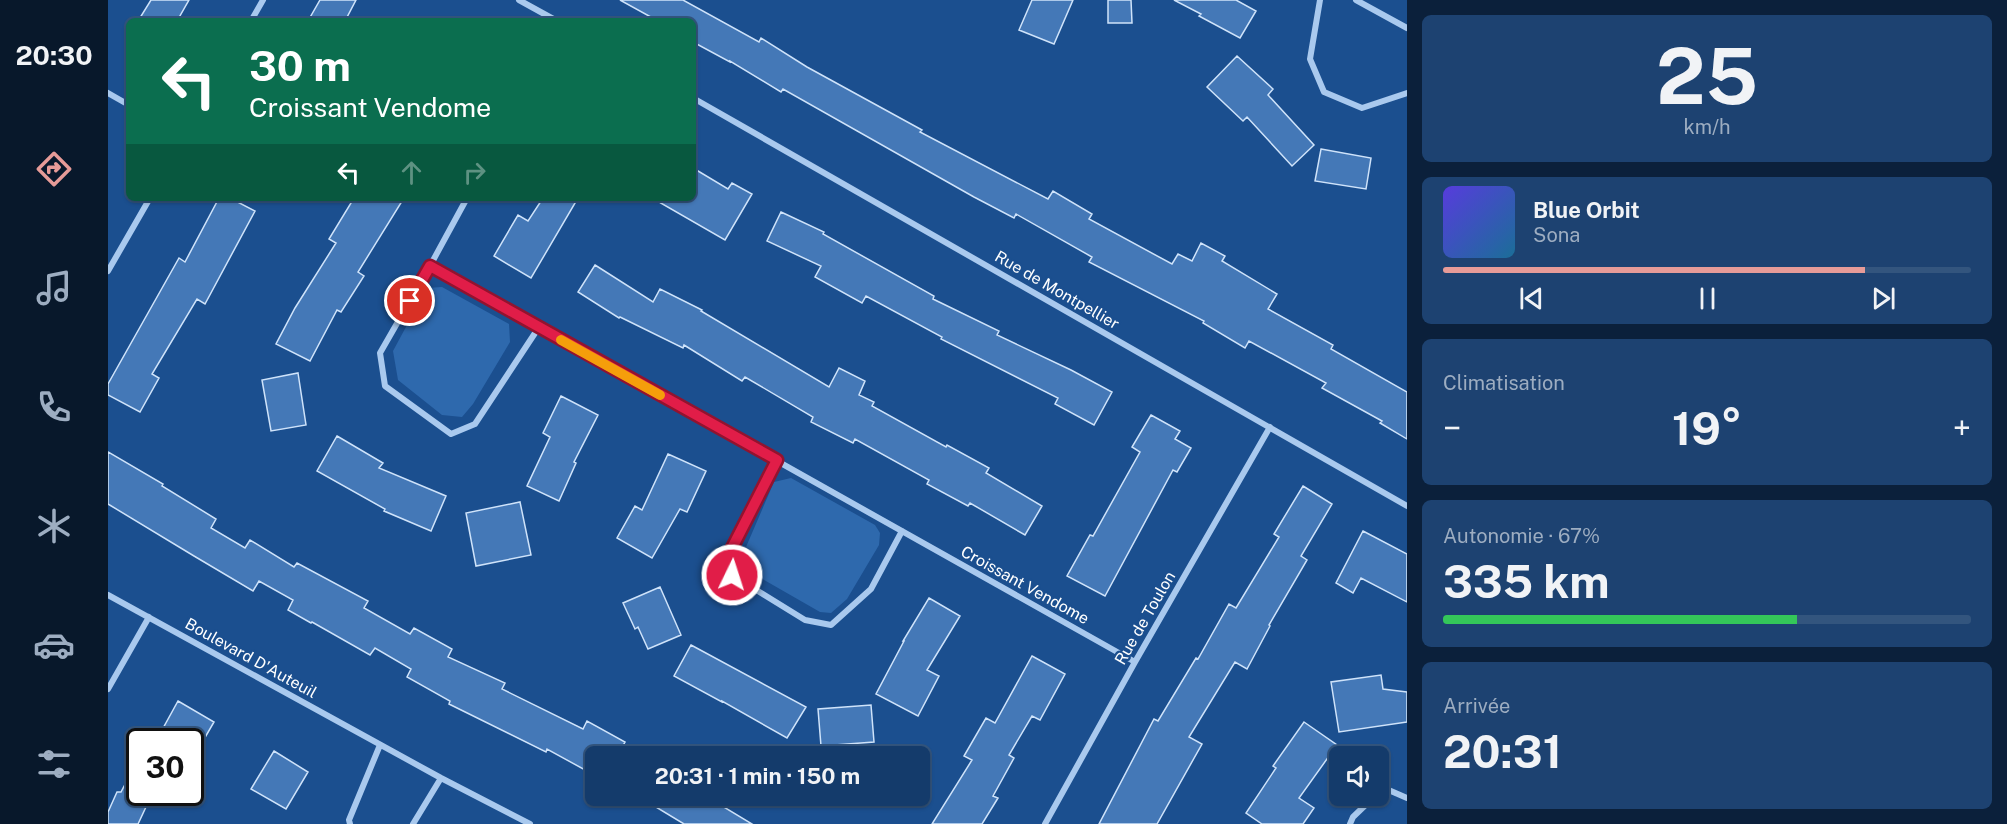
<!DOCTYPE html>
<html lang="fr">
<head>
<meta charset="utf-8">
<style>
	body { margin:0; font-family:"Public Sans",sans-serif; background:#1d4271; color:#f1f3f6; height:100vh; display:flex; flex-direction:column; font-size:22px; white-space:nowrap }
	* { box-sizing:border-box; margin:0 }
	p { font-size:20px; color:#9dadc1 }
	.icon { flex:none; width:33px; height:33px; fill:none; stroke:currentColor; stroke-width:2; stroke-linecap:round; stroke-linejoin:round }
	.map { position:relative; flex:1; overflow:hidden }
	.details { display:flex; flex-direction:column; gap:15px; padding:15px; background:#0b203b; width:600px }
	.details>* { flex:none }
	.banner { position:absolute; left:18px; top:18px; width:570px; height:183px; border-radius:9px; box-shadow:0 2px 4px #0004,0 0 0 2px #33557e; background:#0b6e4f; color:#fff; overflow:hidden }
	.buttons { position:absolute; left:1221px; top:746px; display:grid; gap:12px }
	.buttons a { display:grid; place-items:center; width:60px; height:60px; border-radius:9px; background:#143b6b; box-shadow:0 2px 4px #0004,0 0 0 2px #33557e; font-size:30px }
	.speed { position:absolute; left:18px; top:728px; display:flex; gap:12px; font-size:30px; font-weight:700; text-align:center }
	.speed>* { display:grid; place-content:center; width:78px; height:78px; border-radius:50%; background:#143b6b; box-shadow:0 2px 4px #0004,0 0 0 2px #33557e; line-height:1 }
	.speed .limit { border:3px solid #111; border-radius:9px; background:#fff; color:#111 }
	.pin { position:absolute; display:grid; place-items:center; width:51px; height:51px; color:#fff; margin:-26px; border:3px solid #fff; border-radius:50%; box-shadow:0 2px 6px #0007 }
	.me { position:absolute; width:66px; margin:-33px; rotate:4deg; stroke-linejoin:round; filter:drop-shadow(0 0 4px #0008) }
	.turn { display:flex; align-items:center; gap:21px; height:126px; padding:0 24px; font-size:27px }
	.turn .icon { width:78px; height:78px; stroke-width:2.5 }
	.turn b { display:block; font-size:42px; line-height:51px }
	.lanes { display:flex; align-items:center; height:57px; padding:0 24px; background:#0003; justify-content:center; gap:30px; direction:ltr }
	.lanes .off { opacity:.35 }
	.big { font-size:45px; font-weight:700; line-height:1.1 }
	.details .widget { flex:1; display:flex; flex-direction:column; justify-content:center; gap:9px; min-width:0; padding:0 21px; border-radius:9px; background:#1d4271 }
	.details .dial { align-items:center; gap:0 }
	.dial b { font-size:78px; line-height:1 }
	.song { display:flex; align-items:center; gap:18px }
	.cover { width:72px; height:72px; border-radius:9px; background:linear-gradient(135deg,hsl(250 70% 55%),hsl(200 70% 35%)) }
	.played { height:6px; border-radius:3px; background:linear-gradient(90deg,#e69b98 80%,#33557e 80%) }
	.keys { display:flex; justify-content:space-around; direction:ltr }
	.heat { display:flex; justify-content:space-between; align-items:center; font-size:33px; direction:ltr }
	.charge { height:9px; border-radius:4px; background:linear-gradient(90deg,#34c759 67%,#33557e 0) }
	.trip { position:absolute; left:477px; top:746px; width:345px; height:60px; border-radius:9px; background:#143b6b; box-shadow:0 2px 4px #0004,0 0 0 2px #33557e; font-weight:700; line-height:60px; text-align:center }
	main { display:flex; flex:1; min-height:0 }
	.tab-bar { display:flex; flex-direction:column; width:108px; justify-content:space-around; align-items:center; background:#08182b; color:#9dadc1 }
	.tab-bar .icon { width:42px; height:42px }
	.tab-bar .selected { color:#e69b98 }
	.tab-bar b { font-size:27px; color:#f1f3f6 }
	.map>svg:first-child { display:block }
</style>
</head>
<body>
<main>
<nav class="tab-bar">
<b>20:30</b>
<svg class="icon selected" aria-label="directions" viewBox="0 0 24 24"><path d="M12 3l9 9-9 9-9-9zM9 14v-3h6M13 9l2 2-2 2"/></svg>
<svg class="icon" aria-label="music" viewBox="0 0 24 24"><path d="M9 18V5l10-2v13"/><circle cx="6" cy="18" r="3"/><circle cx="16" cy="16" r="3"/></svg>
<svg class="icon" aria-label="phone" viewBox="0 0 24 24"><path d="M5 4h4l2 5-3 2q2 4 5 5l2-3 5 2v4C11 20 4 13 5 4z"/></svg>
<svg class="icon" aria-label="climate" viewBox="0 0 24 24"><path d="M12 3v18M4 7l16 10M4 17L20 7"/></svg>
<svg class="icon" aria-label="car" viewBox="0 0 24 24"><path d="M5 17H2v-5l4-1 3-4h7l3 4 3 1v5h-3M9 17h6M6 11h13"/><circle cx="7" cy="17" r="2"/><circle cx="17" cy="17" r="2"/></svg>
<svg class="icon" aria-label="filters" viewBox="0 0 24 24"><path d="M4 7h16M4 17h16"/><circle cx="9" cy="7" r="2"/><circle cx="15" cy="17" r="2"/></svg>
</nav>
<div class="map">
<svg width="1299" height="824" viewBox="0 0 1299 824">
	<rect width="100%" height="100%" fill="#1b4f8f"/>
	<!-- green -->
	<path fill="#2e69ad" d="M334,287l67,37 1,18 -37,62 -11,13 -20,-2 -44,-35 -5,-29 34,-63z
		M683,478l84,47 5,8 -1,12 -32,54 -16,14 -11,-1 -61,-35 -11,-14 -2,-16 28,-65z"/>
	<!-- building -->
	<path fill="#4478b7" stroke="#cfe3fa" stroke-width="1.5" d="M43,0h38l-12,21h-39z
		M212,0h36l-11,21h-37z
		M512,0h63l76,42 2,-4 46,29 115,63 -2,2 128,67 5,-8 39,23 -3,5 83,45 6,-10 14,7 9,-18 24,13 -3,5 55,33 -9,15 65,36 -2,4 76,43v47l-27,-16 2,-2 -60,-33 4,-5 -77,-42 -4,7 -42,-25 1,-2 -115,-59 3,-5 -76,-43 -2,4 -40,-21 -191,-108 -2,3 -51,-31v1l-37,-20v-21h-35z
		M924,0h41l-19,44 -35,-14z
		M1000,0h23l1,23h-24z
		M1066,0h62l20,11 -16,27 -41,-22 2,-2z
		M1129,56l36,33 -5,6 46,50 -22,21 -45,-49 -4,4 -36,-34z
		M1213,149l50,9 -5,31 -51,-8z
		M585,168l35,21 4,-6 20,11 -27,46 -73,-42h41z
		M111,198h11l25,13 -50,93 -8,-5 -45,75 7,4 -19,34 -32,-17v-11l71,-126 6,4z
		M246,198h50l-46,74 6,4 -23,36 -4,-2 -27,51 -34,-17 19,-36 41,-65 -7,-4z
		M435,198h35l-47,80 -37,-22 24,-41 10,6z
		M673,212l43,20 -1,2 111,62 -1,3 66,32 -2,4 74,35 41,22 -18,33 -39,-21 3,-6 -117,-59 1,-2 -76,-41 -4,7 -47,-26 6,-11 -54,-25z
		M487,265l58,37 7,-13 42,21 -1,1 128,76 10,-19 26,13 -6,14 15,7 -2,4 74,41 1,-2 42,23 -3,5 56,33 -17,29 -55,-32 -2,3 -41,-22 2,-4 -74,-41 -2,4 -42,-21 2,-5 -68,-40 -3,4 -58,-36 -1,3 -63,-31 -1,1 -41,-26z
		M190,373l8,52 -35,6 -9,-51z
		M453,396l37,19 -24,47 2,1 -17,38 -32,-15 23,-49 -7,-4z
		M1043,415l29,16 -5,8 16,9 -14,24 -4,-2 -68,126 -38,-20 23,-41 3,1 47,-84 -8,-5z
		M229,436l46,27 -4,5 67,28 -15,35 -47,-20 1,-2 -68,-38z
		M0,452l55,32 -1,2 54,33 -5,9 34,20 5,-8 44,27 3,-4 71,38 -4,7 46,26 4,-6 38,21 -4,8 57,26 -3,6 81,40 4,-8 38,21 -8,14h-21v20l-49,-27 -1,3 -97,-48 1,-3 -43,-24 4,-8 -36,-21 -5,7 -58,-33 -1,1 -23,-13 5,-10 -34,-19 -6,10 -59,-35 -86,-52z
		M560,454l38,17 -19,41 -7,-3 -28,49 -35,-20 18,-32 7,4z
		M1195,486l29,18 -31,52 6,4 -38,65 1,1 -23,43 -12,-7 -46,75 13,7 -45,80h-58l55,-105 4,2 38,-63 2,1 31,-55 7,4 43,-71 -5,-3z
		M412,502l11,53 -55,11 -10,-53z
		M1255,531l44,23v48l-46,-24 -8,15 -17,-10z
		M552,587l21,48 -33,14 -10,-22 -3,2 -12,-26z
		M821,598l31,18 -33,54 12,6 -21,40 -42,-22 28,-53h-1z
		M583,645l115,62 -19,31 -65,-37v1l-48,-26z
		M924,656l33,18 -25,46 -8,-4 -23,39 5,3 -21,38 5,2 -16,26h-50l40,-64 -8,-4 22,-38 9,5z
		M1273,675l2,14 24,3v30l-68,10 -8,-50z
		M70,701l36,21 -11,19h-47z
		M763,705l3,37 -53,4 -3,-37z
		M1196,722l33,23 -38,53 15,10 -11,16h-41l-16,-11 30,-45 -3,-2z
		M166,751l34,21 -22,37 -35,-20z
		M32,756v36h13l-15,32h-30v-12l9,-20h4z
		M528,795h68l48,29h-68z"/>
	<g fill="none" stroke-linecap="round" stroke-linejoin="round">
		<!-- street -->
		<path stroke="#a9c9ee" stroke-width="6" d="M411,0l38,21
			M1212,0l-10,59 14,33 38,16 45,-15
			M1248,0l51,28
			M143,21l12,-21
			M0,93l21,12
			M585,98l714,408
			M359,198l-37,68 -50,87 5,33 66,48 24,-10 64,-97
			M322,266l705,396
			M0,271l42,-73
			M669,460l-47,92 2,23 73,45 26,5 40,-36 31,-58
			M0,595l333,183 89,46
			M0,689l41,-72
			M1270,793l6,-5 23,10
			M242,824l-1,-4 31,-75
			M305,824l28,-46
			M937,824l90,-162 135,-235
			M1242,824l3,-7 23,-22"/>
	</g>
	<g fill="none" stroke-linecap="round" stroke-linejoin="round">
		<!-- route casing -->
		<g stroke="#92132f" stroke-width="15">
			<path id="route" d="M302,301l20,-35 347,194 -47,92 2,23"/>
		</g>
		<!-- route -->
		<use href="#route" stroke="#e11d48" stroke-width="10"/>
		<!-- slow -->
		<path stroke="#f59e0b" stroke-width="10" d="M453,340l99,55"/>
	</g>
	<g text-anchor="middle" dominant-baseline="central" stroke-width="4.5" stroke-linejoin="round" paint-order="stroke">
		<!-- street labels -->
		<g font-size="16" fill="#fff" stroke="#1b4f8f">
			<text transform="translate(949 290) rotate(30)">Rue de Montpellier</text>
			<text transform="translate(917 585) rotate(29)">Croissant Vendome</text>
			<text transform="translate(1037 618) rotate(-60)">Rue de Toulon</text>
			<text transform="translate(143 658) rotate(29)">Boulevard D'Auteuil</text>
		</g>
	</g>
</svg>
<div class="buttons">
<a><svg class="icon" aria-label="sound" viewBox="0 0 24 24"><path d="M4 9h4l5-4v14l-5-4H4zM17 9q2 3 0 6"/></svg></a>
</div>
<div class="speed"><div class="limit">30</div></div>
<div class="pin" style="left:302px;top:301px;background:#d93025"><svg class="icon" aria-label="arrive" viewBox="0 0 24 24"><path d="M6 21V4h12l-3 4 3 4H6"/></svg></div>
<svg class="me" style="left:624px;top:575px" viewBox="-20 -20 40 40"><circle r="17" fill="#e11d48" stroke="#fff" stroke-width="3"/><path d="M0-11L8 9 0 5-8 9z" fill="#fff"/></svg>
<div class="trip">20:31 · 1 min · 150 m</div>
<div class="banner">
<div class="turn"><svg class="icon" aria-label="left" viewBox="0 0 24 24"><path d="M17 20v-9H6M10 6l-5 5 5 5"/></svg><div><b>30 m</b>Croissant Vendome</div></div>
<div class="lanes"><svg class="icon" aria-label="left" viewBox="0 0 24 24"><path d="M17 20v-9H6M10 6l-5 5 5 5"/></svg><svg class="icon off" aria-label="ahead" viewBox="0 0 24 24"><path d="M12 20V5M6 11l6-6 6 6"/></svg><svg class="icon off" aria-label="right" viewBox="0 0 24 24"><path d="M7 20v-9h11M14 6l5 5-5 5"/></svg></div>
</div>
</div>
<section class="details">
<div class="widget dial"><b>25</b><p>km/h</p></div>
<div class="widget">
<div class="song"><i class="cover"></i><div><b>Blue Orbit</b><p>Sona</p></div></div>
<div class="played"></div>
<div class="keys"><svg class="icon" aria-label="previous" viewBox="0 0 24 24"><path d="M18 5L8 12l10 7zM5 5v14"/></svg><svg class="icon" aria-label="pause" viewBox="0 0 24 24"><path d="M8 5v14M16 5v14"/></svg><svg class="icon" aria-label="next" viewBox="0 0 24 24"><path d="M6 5l10 7-10 7zM19 5v14"/></svg></div>
</div>
<div class="widget"><p>Climatisation</p>
<div class="heat"><a>−</a><b class="big">19°</b><a>+</a></div>
</div>
<div class="widget"><p>Autonomie · 67%</p><b class="big">335 km</b><div class="charge"></div></div>
<div class="widget"><p>Arrivée</p><b class="big">20:31</b></div>
</section>
</main>
</body>
</html>
